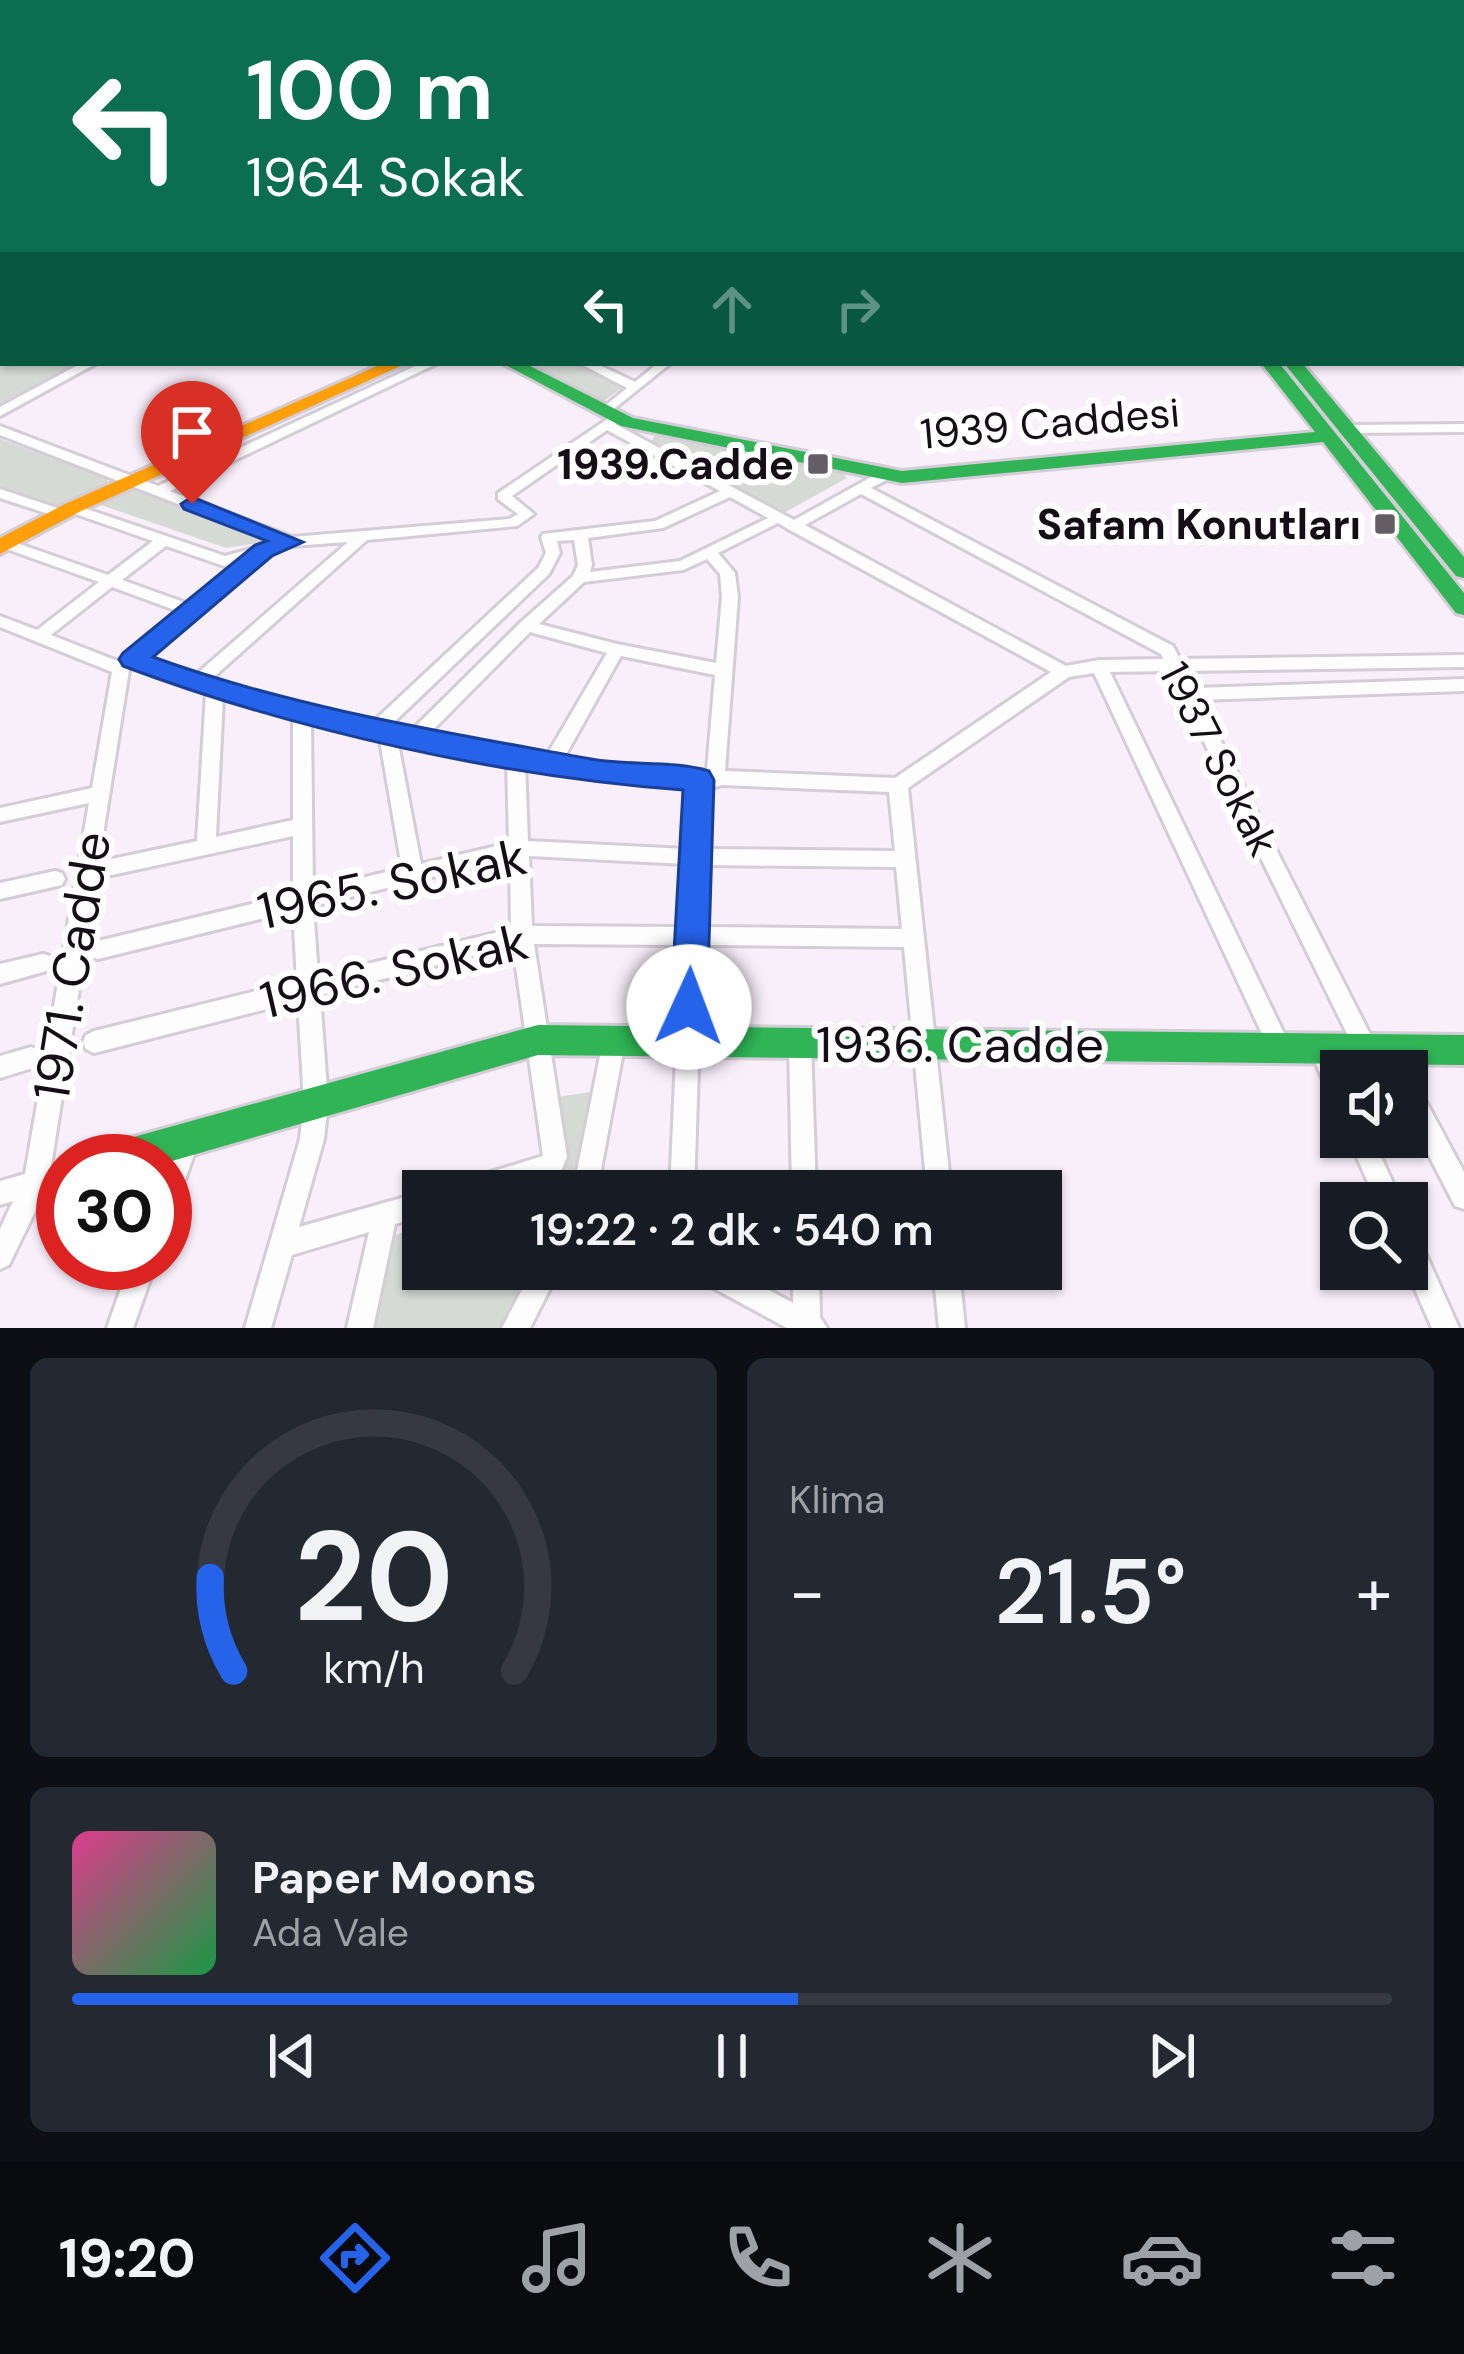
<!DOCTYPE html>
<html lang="tr">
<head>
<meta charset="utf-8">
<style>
	body { margin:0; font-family:"DM Sans",sans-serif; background:#242831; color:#f1f3f6; height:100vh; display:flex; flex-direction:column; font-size:45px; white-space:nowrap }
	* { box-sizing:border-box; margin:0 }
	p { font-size:39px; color:#9ea1a6 }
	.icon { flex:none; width:66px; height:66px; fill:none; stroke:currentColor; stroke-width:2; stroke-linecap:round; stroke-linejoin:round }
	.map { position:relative; height:1328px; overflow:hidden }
	.sheet { display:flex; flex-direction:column; gap:30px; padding:30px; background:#0d0f14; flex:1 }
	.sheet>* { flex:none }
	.banner { position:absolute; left:0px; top:0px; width:1464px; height:366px; box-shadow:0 3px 9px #0004; background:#0b6e4f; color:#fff; overflow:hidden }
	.controls { position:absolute; left:1320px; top:1050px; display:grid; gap:24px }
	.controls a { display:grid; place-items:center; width:108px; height:108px; border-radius:0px; background:#171b24; box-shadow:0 3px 9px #0004; font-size:60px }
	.speed { position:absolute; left:36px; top:1134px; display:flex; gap:24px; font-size:60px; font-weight:700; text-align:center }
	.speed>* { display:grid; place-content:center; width:156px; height:156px; border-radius:50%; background:#171b24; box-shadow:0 3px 9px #0004; line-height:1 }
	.speed .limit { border:18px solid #d22; background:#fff; color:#111 }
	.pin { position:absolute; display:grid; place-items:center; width:102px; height:102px; color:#fff; margin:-123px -51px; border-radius:50% 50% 50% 0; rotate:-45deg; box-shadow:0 0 12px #0007 }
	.pin .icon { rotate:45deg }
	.me { position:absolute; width:132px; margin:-66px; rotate:2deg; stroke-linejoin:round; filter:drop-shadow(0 0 9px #0008) }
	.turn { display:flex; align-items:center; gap:42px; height:252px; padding:0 48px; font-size:54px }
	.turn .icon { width:156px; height:156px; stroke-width:2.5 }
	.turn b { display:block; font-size:84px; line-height:102px }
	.lanes { display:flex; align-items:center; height:114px; padding:0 48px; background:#0003; justify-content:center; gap:60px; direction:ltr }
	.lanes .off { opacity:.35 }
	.big { font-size:90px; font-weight:600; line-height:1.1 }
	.sheet .card { flex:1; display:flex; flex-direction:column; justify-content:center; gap:18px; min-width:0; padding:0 42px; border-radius:18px; background:#242831 }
	.sheet .dial { align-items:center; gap:0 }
	.dial svg { height:312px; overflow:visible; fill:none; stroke:#363941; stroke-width:7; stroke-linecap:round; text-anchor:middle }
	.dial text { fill:#f1f3f6; stroke:none }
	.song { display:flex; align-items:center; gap:36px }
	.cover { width:144px; height:144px; border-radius:18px; background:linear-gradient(135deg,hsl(330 70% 55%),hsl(140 70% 35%)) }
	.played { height:12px; border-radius:6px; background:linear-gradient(90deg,#2563eb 55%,#363941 55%) }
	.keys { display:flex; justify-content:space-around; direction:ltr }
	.heat { display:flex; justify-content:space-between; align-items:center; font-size:66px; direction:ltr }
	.sheet .tiles { flex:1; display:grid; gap:30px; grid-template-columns:1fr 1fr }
	.card:last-child { grid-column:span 2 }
	.trip { position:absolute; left:402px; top:1170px; width:660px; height:120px; border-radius:0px; background:#171b24; box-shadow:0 3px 9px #0004; font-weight:600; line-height:120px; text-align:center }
	.dock { display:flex; height:192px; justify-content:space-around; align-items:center; background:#090b0e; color:#9ea1a6 }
	.dock .icon { width:84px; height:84px }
	.dock .on { color:#2563eb }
	.dock b { font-size:54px; color:#f1f3f6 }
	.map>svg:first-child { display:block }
</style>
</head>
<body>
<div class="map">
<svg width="1464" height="1328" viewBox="0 0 1464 1328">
	<rect width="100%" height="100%" fill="#f8effa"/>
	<!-- green -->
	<path fill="#d5dad4" d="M0,346l3,17h82l-85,45z
		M523,363h55l45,24 -22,16z
		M654,436l188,35 5,7 -65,36 -131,-70z
		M0,439l106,39 4,8 -53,21 -57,-19z
		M141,484l141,55 -56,9 -128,-44z
		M597,1091l-25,100h-62l43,-15 -2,-78z
		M423,1221v48h111l-32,59h-133l22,-90z"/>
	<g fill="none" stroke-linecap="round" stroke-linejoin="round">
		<!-- street casing -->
		<g stroke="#d4ccd6" stroke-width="6">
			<path id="street" d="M197,0h6v3h-6z
				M0,53l3,1v5l-3,-1z
				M3,84v4l-3,1v-4z
				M3,135v6l-3,1v-6z
				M1461,280h3v6h-3z
				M1461,353l3,1v11l-5,-2z
				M82,363h15l-97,53v-9z
				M422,363h16l-268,128 122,46 217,-18 9,-5 -20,-15v-6l117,-79 6,4 -6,6 179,96 88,-49h10v6l-21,11 302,158 7,13 284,-4v12l-278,4 8,17 270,-9v12l-264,9 176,346 2,-5 8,-3 8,3 15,30 -2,6v-6h-21l-11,-21 -2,4 -8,4 -8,-4 -174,-355 -5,-5 1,-3 -10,-20 -59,1 180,374 -3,7 -8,4 -8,-4 -177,-380 -25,4 -161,111 43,403h-24l-23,-244 -202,-2 -8,246h-24l11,-246 -147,-1 33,213 -8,19c-40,15 -62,15 -103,15l3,-9 9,-3 75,-23 -30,-210 -193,49 8,108 -4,36 -25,88 124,-35v24l-28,8 -22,104h-26l22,-96 -77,23 -21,73h-26l55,-189 4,-36 -6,-102 -204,52 -8,-4 -3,-7 3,-7 8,-4 203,-50 -4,-70 -195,48 -7,-2 -3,-7 3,-7 7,-2 195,-47v-58l-186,40 -7,-2 -2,-5 -47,297 12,-3v24l-19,6 -35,72 -9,4v-40l13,-28 -13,4v-24l25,-7 64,-371 -89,19v-14l92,-20 20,-116 -112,-45v-11l37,14 62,-48 -98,-35 -1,-5 11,-1 97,34 45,-34 -86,-30 -2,-3 2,-3 5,-1 153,52 51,-14 -276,-107v-9l158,60zM607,430l113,61 -65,30 -112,13 -2,3 5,16 -8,15 -164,153 -72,-14 -94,-25 159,-142 150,-14 17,-12 -22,-18zM861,494l300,160 2,5 -64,1 -33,6 -261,-141zM730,497l38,21 -88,43 -90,11 2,-7 -4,-27 75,-10zM778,523l10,6 263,143 -156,106 -170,-7 13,-174 -3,-24 -17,-20zM574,540l4,25 -5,11 -52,46 -108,107 -21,-5 157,-150 11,-21 -3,-12zM348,542l-155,135 -48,-19 118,-100 2,-4 27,-8zM166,546l58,20 18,-5 -53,43 -67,-24zM707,559l13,15 2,23 -6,66 -99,-19 -78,-20 45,-42 99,-12zM112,587l68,25 -60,50 -69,-27zM530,632l77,21 -60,102 -116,-23zM621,656l94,19 -8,95 -104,-4 -39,-8zM135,666l71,27 -9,148 -90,19 -9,6 31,-196zM223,698l70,19v103l-77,17zM311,721l68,14 23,133 -89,22zM397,738l110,23 2,82 -88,21zM525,764l78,16 86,3 -3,66 -158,-8zM707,784l8,3 7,-2 167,7 6,59 -190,-2zM529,856l156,8 -3,63 -150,-1zM510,858l1,71 -193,47 -5,-70zM704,865l192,2 6,62 -199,-2z
				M579,363h16l40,19 23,-19h13l-67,54 -6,-4 2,-3 27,-22z
				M1464,424v8l-116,1 -6,-4 6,-4z
				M0,489l66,22 2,3 -7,4 -61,-20z
				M55,871l7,2 3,6 -3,6 -62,14v-16z
				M43,954l7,2 4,7 -4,7 -50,14v-20z
				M614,1031l8,3 3,7 -28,150h-24l30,-150 3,-7z
				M800,1032l8,4 3,7 5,148h-24l-3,-148 3,-7z
				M1320,1037l8,4 14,30 -1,34 -8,-3 -24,-54 3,-7z
				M31,1047l8,3 3,8 -3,8 -39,12v-22z
				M1407,1078l8,3 49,91v37l-9,-3 -48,-93z
				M187,1128l8,4 4,8 -25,71 -9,3v-46l14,-36z
				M1348,1137h24l30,66h-25z
				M1407,1228l9,4 43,96h-27l-26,-59z
				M130,1263h26l-23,65h-26z
				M533,1269h27l-30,59h-28z
				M691,1269h39l63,34v-34h26l1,48 7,11h-40l-92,-50z
				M933,1269h26l6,59h-26z"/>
		</g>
		<!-- fast casing -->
		<g stroke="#d4ccd6" stroke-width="6">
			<path id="fast" d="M145,0l29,3h-35z
				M1330,0h10l-13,3z
				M0,37h3v6h-3z
				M1461,130l3,1v9l-3,-1z
				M3,180v8l-3,1v-8z
				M1461,232h3v8h-3z
				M502,363h22l109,55 269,53 413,-39 -54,-69h18l185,230v22l-8,-2 -133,-171 -421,41 -281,-57z
				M1284,363h18l162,194v21l-8,-2z
				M538,1025l926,10v30l-926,-10 -373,108 -71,-2 6,-12 12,-6z"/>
		</g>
		<!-- slow casing -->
		<g stroke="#d4ccd6" stroke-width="6">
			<path id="slow" d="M0,334l3,1v10l-3,-1z
				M384,363h23l-328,149 -79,42v-16l65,-34z"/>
		</g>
		<!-- jam casing -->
		<g stroke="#d4ccd6" stroke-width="6">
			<path id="jam" d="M0,74l3,1v6l-3,-1z"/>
		</g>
		<!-- street -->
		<use href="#street" fill="#fefdfe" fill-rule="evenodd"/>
		<!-- fast -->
		<use href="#fast" fill="#30b455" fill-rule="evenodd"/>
		<!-- slow -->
		<use href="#slow" fill="#ff9f0a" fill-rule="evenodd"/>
		<!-- jam -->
		<use href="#jam" fill="#e5322d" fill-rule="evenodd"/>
	</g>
	<!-- route -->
	<path fill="#2563eb" stroke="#184099" stroke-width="3" d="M192,497l111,45 -31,14 -119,101c141,51 291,75 438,102 38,7 81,1 118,12l5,9 -7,227 -5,12 -13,4 -12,-4 -6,-12 12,-217c-181,-13 -390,-60 -560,-124l-4,-7 4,-6 132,-108 12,-4 -83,-32 -3,-5z"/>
	<!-- markers -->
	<g fill="#645d66" stroke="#fff" stroke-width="4.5">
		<rect x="806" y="452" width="24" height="24" rx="6"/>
		<rect x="1373" y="512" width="24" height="24" rx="6"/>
	</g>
	<g text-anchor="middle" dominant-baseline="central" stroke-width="12" stroke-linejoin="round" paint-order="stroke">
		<!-- street labels -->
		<g font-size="42" fill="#150e16" stroke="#fff">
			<text transform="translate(1050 423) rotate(-5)">1939 Caddesi</text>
			<text transform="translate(1219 759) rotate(63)">1937 Sokak</text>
		</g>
		<!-- poi labels -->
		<g font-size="42" font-weight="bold" fill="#150e16" stroke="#fff" text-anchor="end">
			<text x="794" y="464">1939.Cadde</text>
			<text x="1361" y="524">Safam Konutları</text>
		</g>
		<!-- near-street labels -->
		<g font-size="51" fill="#150e16" stroke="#fff">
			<text transform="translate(392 884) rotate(-12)">1965. Sokak</text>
			<text transform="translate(72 966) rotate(-81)">1971. Cadde</text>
			<text transform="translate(394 971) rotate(-13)">1966. Sokak</text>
			<text x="960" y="1044">1936. Cadde</text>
		</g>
	</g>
</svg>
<div class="controls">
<a><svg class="icon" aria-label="sound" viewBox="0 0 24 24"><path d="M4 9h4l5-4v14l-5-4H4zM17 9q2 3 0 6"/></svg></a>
<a><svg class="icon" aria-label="search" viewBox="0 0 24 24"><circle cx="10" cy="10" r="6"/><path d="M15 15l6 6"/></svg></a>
</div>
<div class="speed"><div class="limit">30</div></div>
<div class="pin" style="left:192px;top:504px;background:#d93025"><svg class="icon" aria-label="arrive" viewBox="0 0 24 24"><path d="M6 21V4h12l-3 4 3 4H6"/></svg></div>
<svg class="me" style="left:689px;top:1007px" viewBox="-20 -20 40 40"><circle r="19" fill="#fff"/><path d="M0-13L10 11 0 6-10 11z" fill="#2563eb"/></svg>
<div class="trip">19:22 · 2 dk · 540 m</div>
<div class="banner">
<div class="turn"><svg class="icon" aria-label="left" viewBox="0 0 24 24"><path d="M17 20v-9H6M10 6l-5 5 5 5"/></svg><div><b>100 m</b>1964 Sokak</div></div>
<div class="lanes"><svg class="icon" aria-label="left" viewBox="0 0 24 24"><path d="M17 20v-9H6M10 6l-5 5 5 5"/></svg><svg class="icon off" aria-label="ahead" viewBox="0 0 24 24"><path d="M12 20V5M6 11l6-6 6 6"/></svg><svg class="icon off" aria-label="right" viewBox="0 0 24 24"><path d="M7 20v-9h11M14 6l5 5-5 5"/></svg></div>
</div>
</div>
<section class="sheet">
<div class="tiles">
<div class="card dial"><svg viewBox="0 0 100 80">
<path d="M14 69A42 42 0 1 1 86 69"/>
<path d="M14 69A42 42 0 0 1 8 45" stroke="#2563eb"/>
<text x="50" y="56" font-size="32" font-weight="700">20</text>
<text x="50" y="72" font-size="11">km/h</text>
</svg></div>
<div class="card"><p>Klima</p>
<div class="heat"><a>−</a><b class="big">21.5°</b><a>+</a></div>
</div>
<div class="card">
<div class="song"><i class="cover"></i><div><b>Paper Moons</b><p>Ada Vale</p></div></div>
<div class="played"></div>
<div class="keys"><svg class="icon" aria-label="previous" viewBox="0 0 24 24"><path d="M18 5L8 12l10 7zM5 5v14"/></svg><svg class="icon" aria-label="pause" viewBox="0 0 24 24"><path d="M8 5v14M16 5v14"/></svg><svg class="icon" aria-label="next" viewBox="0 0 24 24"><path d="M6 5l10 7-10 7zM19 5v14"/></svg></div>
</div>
</div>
</section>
<nav class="dock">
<b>19:20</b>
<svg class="icon on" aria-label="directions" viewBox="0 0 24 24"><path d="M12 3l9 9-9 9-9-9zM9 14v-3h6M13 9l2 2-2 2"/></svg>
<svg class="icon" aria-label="music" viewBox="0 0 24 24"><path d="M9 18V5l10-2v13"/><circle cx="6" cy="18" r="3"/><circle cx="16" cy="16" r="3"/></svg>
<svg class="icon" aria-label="phone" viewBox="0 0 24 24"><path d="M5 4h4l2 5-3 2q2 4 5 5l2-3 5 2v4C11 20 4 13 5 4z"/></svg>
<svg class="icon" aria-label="climate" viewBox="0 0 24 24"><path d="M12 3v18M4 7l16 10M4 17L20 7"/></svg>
<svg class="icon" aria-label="car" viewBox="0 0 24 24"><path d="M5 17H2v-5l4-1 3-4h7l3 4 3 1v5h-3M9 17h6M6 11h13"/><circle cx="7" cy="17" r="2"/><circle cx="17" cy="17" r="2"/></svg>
<svg class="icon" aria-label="filters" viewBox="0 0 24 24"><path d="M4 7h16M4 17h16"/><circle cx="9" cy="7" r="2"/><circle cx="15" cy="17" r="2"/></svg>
</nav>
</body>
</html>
